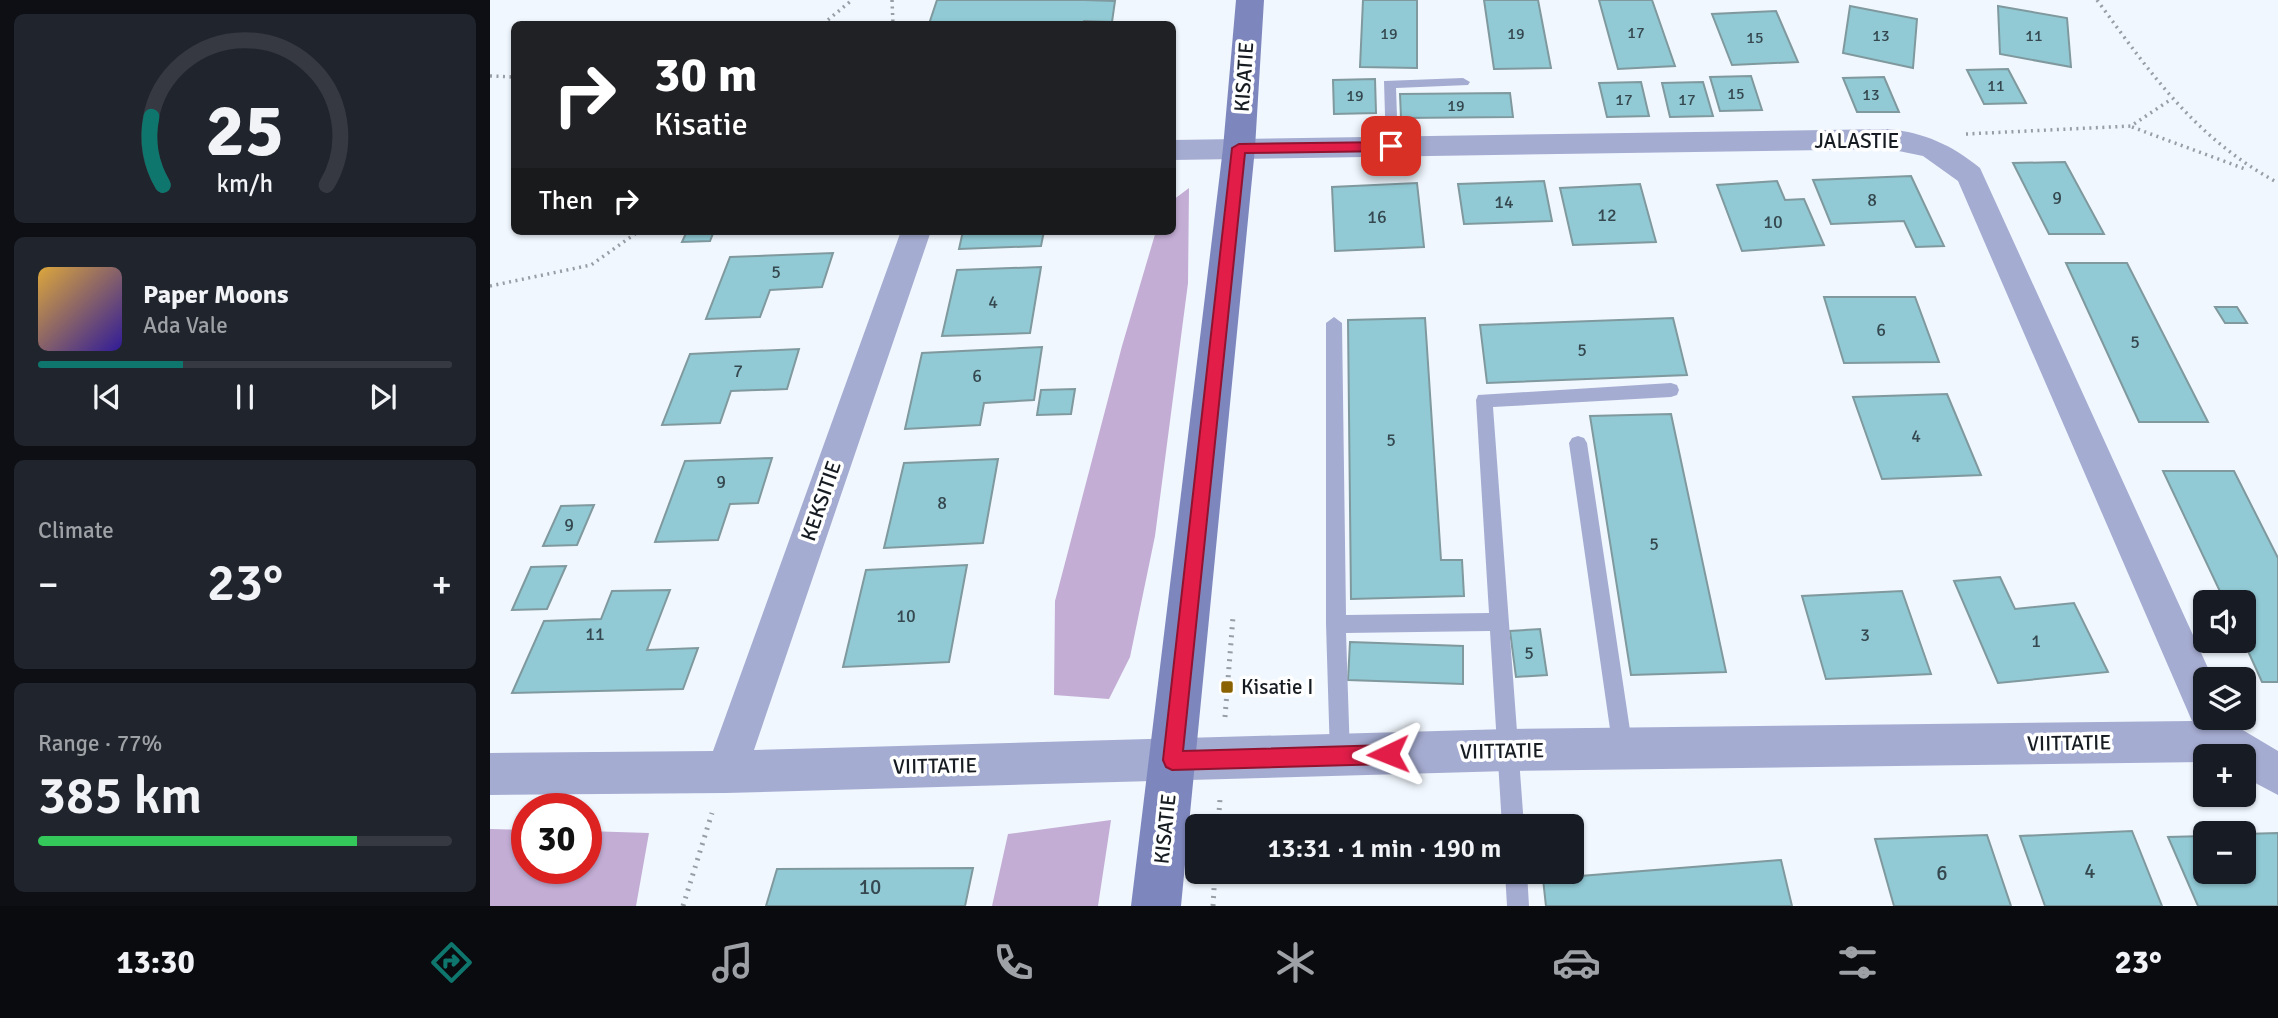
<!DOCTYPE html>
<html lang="en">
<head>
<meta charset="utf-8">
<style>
	body { margin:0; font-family:Signika,sans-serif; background:#20242c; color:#f1f3f6; height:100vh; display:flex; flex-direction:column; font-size:26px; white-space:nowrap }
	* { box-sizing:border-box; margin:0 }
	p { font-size:23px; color:#9ea1a6 }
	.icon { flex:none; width:38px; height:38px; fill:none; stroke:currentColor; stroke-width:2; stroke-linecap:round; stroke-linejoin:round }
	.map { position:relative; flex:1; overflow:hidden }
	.side { display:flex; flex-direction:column; gap:14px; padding:14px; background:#0d0f14; width:490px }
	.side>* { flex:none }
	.top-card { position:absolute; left:21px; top:21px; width:665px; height:214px; border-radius:10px; box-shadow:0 2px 5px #0004; background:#202124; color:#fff; overflow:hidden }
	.tools { position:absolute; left:1703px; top:590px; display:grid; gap:14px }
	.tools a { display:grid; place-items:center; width:63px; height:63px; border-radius:10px; background:#171b24; box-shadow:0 2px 5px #0004; font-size:35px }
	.speed { position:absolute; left:21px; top:793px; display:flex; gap:14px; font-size:35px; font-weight:700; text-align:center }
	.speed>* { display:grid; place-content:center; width:91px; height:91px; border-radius:50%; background:#171b24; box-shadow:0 2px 5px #0004; line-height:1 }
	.speed .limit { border:10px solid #d22; background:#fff; color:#111 }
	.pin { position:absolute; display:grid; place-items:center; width:60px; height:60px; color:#fff; margin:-30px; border-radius:14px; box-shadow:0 4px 10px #0006 }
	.me { position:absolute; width:77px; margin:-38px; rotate:268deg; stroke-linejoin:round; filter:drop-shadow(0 0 5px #0008) }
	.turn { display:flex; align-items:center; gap:24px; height:147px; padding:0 28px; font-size:32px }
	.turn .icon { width:91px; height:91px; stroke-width:2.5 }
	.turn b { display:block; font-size:49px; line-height:60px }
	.then { display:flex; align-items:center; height:66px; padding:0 28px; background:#0003; gap:14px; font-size:26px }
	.big { font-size:52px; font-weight:600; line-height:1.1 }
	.side .card { flex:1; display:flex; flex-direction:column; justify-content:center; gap:10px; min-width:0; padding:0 24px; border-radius:10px; background:#20242c }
	.side .dial { align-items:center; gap:0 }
	.dial svg { height:182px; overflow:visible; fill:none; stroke:#363941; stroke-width:7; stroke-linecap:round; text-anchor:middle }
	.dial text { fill:#f1f3f6; stroke:none }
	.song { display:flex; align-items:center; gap:21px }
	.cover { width:84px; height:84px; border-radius:10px; background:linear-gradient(135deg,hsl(40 70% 55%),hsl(250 70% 35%)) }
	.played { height:7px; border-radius:4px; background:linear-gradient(90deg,#0f766e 35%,#363941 35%) }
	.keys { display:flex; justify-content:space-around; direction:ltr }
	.heat { display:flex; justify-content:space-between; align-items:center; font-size:38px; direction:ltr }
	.charge { height:10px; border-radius:5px; background:linear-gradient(90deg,#34c759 77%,#363941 0) }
	.trip { position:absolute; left:695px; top:814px; width:399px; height:70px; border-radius:10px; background:#171b24; box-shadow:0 2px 5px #0004; font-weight:600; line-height:70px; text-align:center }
	.tabs { display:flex; height:112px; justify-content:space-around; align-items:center; background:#090b0e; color:#9ea1a6 }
	.tabs .icon { width:49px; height:49px }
	.tabs .on { color:#0f766e }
	.tabs b { font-size:32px; color:#f1f3f6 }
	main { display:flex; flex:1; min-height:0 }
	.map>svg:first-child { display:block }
</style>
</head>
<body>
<main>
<section class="side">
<div class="card dial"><svg viewBox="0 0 100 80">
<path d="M14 69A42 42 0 1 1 86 69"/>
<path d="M14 69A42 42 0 0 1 9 39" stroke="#0f766e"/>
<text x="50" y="56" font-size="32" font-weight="700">25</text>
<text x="50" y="72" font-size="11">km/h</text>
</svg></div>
<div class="card">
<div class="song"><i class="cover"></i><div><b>Paper Moons</b><p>Ada Vale</p></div></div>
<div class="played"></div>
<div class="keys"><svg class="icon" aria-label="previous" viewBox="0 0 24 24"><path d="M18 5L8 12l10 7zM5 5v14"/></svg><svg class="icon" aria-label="pause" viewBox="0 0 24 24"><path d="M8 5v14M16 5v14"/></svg><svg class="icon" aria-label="next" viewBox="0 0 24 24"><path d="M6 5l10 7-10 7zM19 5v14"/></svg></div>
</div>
<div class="card"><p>Climate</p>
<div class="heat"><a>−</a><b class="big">23°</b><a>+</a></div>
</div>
<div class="card"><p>Range · 77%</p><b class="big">385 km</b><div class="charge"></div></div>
</section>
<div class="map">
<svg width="1788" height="906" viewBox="0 0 1788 906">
	<rect width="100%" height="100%" fill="#f0f7fe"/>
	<!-- forest -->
	<path fill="#c3add5" d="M699,188l-1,95 -33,253 -25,121 -21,42 -55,-4 1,-94 67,-255 34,-115h16l1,-31z
		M621,820l-13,86h-106l16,-72z
		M0,829l37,1v38h59v-37l63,2 -13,73h-146z"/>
	<!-- building -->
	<path fill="#91cad5" stroke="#7f999e" stroke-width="2" d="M447,0h147l31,1 -3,21 -28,-1 -1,3h-154z
		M873,0h54v68l-57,-1z
		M994,0h54l13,68 -57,1z
		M1109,0h53l23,66 -57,3z
		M1360,6l67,13 -4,49 -70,-15z
		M1508,6l69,12 4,49 -71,-13z
		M1286,11l22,51 -66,3 -20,-51z
		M1518,69l18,34 -42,1 -17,-34z
		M1261,76l11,34 -42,1 -10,-34z
		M1394,77l15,35h-42l-14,-34z
		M885,79l1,34 -42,1 -1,-34z
		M1151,82l8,34 -42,1 -8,-34z
		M1213,82l10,34 -43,1 -8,-34z
		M1020,93l3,24 -112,1 -1,-24z
		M1575,162l39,72h-55l-36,-71z
		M1421,176l33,70 -28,1 -12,-26 -73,3 -18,-44z
		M1054,181l8,40 -88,3 -6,-40z
		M1287,181l8,19 19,-1 20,46 -82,6 -25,-66z
		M927,183l7,64 -89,4 -3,-64z
		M1150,184l16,58 -83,3 -13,-57z
		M197,231h27l-4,10 -28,1z
		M473,231h81l-3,15 -82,3z
		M343,253l-11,34 -52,3 -10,27 -54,2 24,-62z
		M1576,263h61l81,159h-69z
		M551,267l-11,66 -88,3 15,-66z
		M1334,297h91l24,65 -95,1z
		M1725,307h22l10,16h-22z
		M935,318l16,242h21l2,36 -113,3 -3,-279z
		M1183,318l14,57 -200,8 -7,-58z
		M552,347l-8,53 -50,3 -4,22 -75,4 17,-76z
		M309,349l-12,40 -56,2 -11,32 -58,2 28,-71z
		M585,389l-4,25 -34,1 4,-25z
		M1457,394l34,81 -99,4 -29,-82z
		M1181,414l55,258 -95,3 -41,-259z
		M282,458l-14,45 -28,1 -12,36 -63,2 30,-81z
		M508,459l-15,84 -99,5 20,-85z
		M1673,471h71l44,87v124h-16l-19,-42 1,-38h-19z
		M104,505l-17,40 -34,1 18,-40z
		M477,565l-18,97 -106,5 23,-97z
		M76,566l-19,43 -35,1 19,-43z
		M1510,577l15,32 59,-6 34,69 -110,11 -44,-102z
		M180,590l-23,60 51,-2 -15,41 -171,4 32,-72 57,-2 11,-28z
		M1412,591l29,83 -105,5 -24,-83z
		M1050,629l7,46 -31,2 -6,-46z
		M860,642l113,4v38l-115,-4z
		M1642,831l30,75h-117l-25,-70z
		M1788,833v73h-80l-30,-69 37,-1v36h39v-38z
		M1497,835l24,71h-117l-19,-67z
		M1291,860l11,46h-246l-3,-27z
		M483,868l-8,38h-199l11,-37z"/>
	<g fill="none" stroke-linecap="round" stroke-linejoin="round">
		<!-- path-far1 -->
		<path stroke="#979ea5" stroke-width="3.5" stroke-dasharray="2 4.5" stroke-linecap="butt" d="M402,0l1,24
			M1607,0c55,75 97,137 181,183
			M333,24l29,-24
			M0,76l24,1
			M1642,127l113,42
			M1476,134l165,-8 39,-26
			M0,286l101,-21 48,-34"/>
		<!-- path -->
		<path stroke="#979ea5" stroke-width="5" stroke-dasharray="2 6" stroke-linecap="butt" d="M735,717l8,-100
			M728,826l2,-27
			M193,906l29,-93
			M723,906l2,-34"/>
		<!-- lane -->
		<path fill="#a5acd1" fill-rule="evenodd" d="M973,78l7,4 -2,3 -72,3 2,58 -2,3h-10l-2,-68z
			M844,317l8,6 4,292 143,-2 -13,-213 2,-5 193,-12 6,2 2,5 -2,5 -6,2 -178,10 31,419h-22l-12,-195 -144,2 4,123 -3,7 -7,3 -7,-3 -3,-7 -4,-132v-301z
			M1088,436l6,2 3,5 46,307 -3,7 -7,3 -7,-3 -3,-7 -44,-307 3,-5z
			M1015,872h22l2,34h-22z"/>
		<!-- street -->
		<path fill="#a5acd1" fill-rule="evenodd" d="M1399,129c36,4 63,16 91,39l233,511h-8v39h15l-1,2 17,6 42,25v44l-34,-18v-21h-39v6l-697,9 -782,22 -236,2v-42l223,-2 188,-520h30l-177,519 754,-21 684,-8 -234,-540 -35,-25 -34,-7 -717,11v-20z"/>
		<!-- secondary -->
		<path fill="#7e87bd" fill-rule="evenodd" d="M746,0h28l-9,148 -74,758h-50l92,-758z"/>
	</g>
	<!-- route -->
	<path fill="#e11d48" stroke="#92132f" stroke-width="2" d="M901,142l6,4 -6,5 -146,2 -62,598 205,-6 7,3 2,6 -2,7 -7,3 -216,6 -6,-3 -3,-7 69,-612 7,-4z"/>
	<!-- markers -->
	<rect fill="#8a6201" stroke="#fff" stroke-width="2.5" x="730" y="680" width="14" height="14" rx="3.5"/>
	<g text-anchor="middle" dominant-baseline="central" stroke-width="7" stroke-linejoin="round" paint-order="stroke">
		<!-- far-number labels -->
		<g font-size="16" fill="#35484f">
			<text x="1146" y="33">17</text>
			<text x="899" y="34">19</text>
			<text x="1026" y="34">19</text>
			<text x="1391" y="36">13</text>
			<text x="1544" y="36">11</text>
			<text x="1265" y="38">15</text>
			<text x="1506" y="86">11</text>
			<text x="1246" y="94">15</text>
			<text x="1381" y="95">13</text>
			<text x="865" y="96">19</text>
			<text x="1134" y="100">17</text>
			<text x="1197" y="100">17</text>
			<text x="966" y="106">19</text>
		</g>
		<!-- number labels -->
		<g font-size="18" fill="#35484f">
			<text x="1567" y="198">9</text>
			<text x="1382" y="200">8</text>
			<text x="1014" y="202">14</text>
			<text x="1117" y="215">12</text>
			<text x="887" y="217">16</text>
			<text x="1283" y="222">10</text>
			<text x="286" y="272">5</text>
			<text x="503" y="302">4</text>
			<text x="1391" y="330">6</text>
			<text x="1645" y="342">5</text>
			<text x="1092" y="350">5</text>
			<text x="248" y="371">7</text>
			<text x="487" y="376">6</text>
			<text x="1426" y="436">4</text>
			<text x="901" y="440">5</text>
			<text x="231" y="482">9</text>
			<text x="452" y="503">8</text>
			<text x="79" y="525">9</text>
			<text x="1164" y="544">5</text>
			<text x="416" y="616">10</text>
			<text x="105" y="634">11</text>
			<text x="1375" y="635">3</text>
			<text x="1546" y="641">1</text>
			<text x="1039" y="653">5</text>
		</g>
		<!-- street labels -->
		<g font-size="21" fill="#161c22" stroke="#fff">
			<text transform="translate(754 77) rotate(-86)">KISATIE</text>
			<text x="1367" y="141">JALASTIE</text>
			<text transform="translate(331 501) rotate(-71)">KEKSITIE</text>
			<text transform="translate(1579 743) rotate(-1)">VIITTATIE</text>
			<text transform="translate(1012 751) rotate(-1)">VIITTATIE</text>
			<text transform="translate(445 766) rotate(-1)">VIITTATIE</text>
			<text transform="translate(675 829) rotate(-84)">KISATIE</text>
		</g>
		<!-- poi labels -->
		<g font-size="21" fill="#161c22" stroke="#fff" text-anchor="start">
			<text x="751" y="687">Kisatie I</text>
		</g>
		<!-- near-number labels -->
		<g font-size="21" fill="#35484f">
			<text x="1600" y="871">4</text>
			<text x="1452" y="873">6</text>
			<text x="380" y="887">10</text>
		</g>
	</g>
</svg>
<div class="tools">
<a><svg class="icon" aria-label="sound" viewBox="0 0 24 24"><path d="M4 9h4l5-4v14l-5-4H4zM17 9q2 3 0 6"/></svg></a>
<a><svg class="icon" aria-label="layers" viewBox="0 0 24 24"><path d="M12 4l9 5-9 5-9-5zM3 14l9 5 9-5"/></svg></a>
<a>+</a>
<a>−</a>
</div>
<div class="speed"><div class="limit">30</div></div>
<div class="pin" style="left:901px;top:146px;background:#d93025"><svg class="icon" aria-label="arrive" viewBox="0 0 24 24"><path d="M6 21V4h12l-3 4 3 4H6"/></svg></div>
<svg class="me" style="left:898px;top:754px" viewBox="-20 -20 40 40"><path d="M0-17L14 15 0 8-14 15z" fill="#e11d48" stroke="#fff" stroke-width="4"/></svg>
<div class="trip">13:31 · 1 min · 190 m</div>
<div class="top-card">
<div class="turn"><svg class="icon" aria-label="right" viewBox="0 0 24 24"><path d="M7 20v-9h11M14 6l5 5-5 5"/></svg><div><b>30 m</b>Kisatie</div></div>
<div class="then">Then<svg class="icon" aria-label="right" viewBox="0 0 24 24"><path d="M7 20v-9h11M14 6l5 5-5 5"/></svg></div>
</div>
</div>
</main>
<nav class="tabs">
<b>13:30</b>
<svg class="icon on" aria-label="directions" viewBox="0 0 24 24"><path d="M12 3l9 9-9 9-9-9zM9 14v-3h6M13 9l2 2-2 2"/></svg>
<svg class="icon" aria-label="music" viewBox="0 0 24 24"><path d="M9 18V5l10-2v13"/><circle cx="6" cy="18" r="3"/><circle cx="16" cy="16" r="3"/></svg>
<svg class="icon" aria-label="phone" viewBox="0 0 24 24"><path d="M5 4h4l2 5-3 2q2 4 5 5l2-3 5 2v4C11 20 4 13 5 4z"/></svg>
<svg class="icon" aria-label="climate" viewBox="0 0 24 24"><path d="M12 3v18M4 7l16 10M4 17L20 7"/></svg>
<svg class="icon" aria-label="car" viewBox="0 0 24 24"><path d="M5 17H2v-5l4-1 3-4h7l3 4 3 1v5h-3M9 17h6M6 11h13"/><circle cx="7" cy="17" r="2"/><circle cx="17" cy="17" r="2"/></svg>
<svg class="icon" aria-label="filters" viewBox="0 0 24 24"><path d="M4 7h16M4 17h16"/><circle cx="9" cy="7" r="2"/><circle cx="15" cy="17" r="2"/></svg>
<b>23°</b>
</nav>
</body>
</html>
